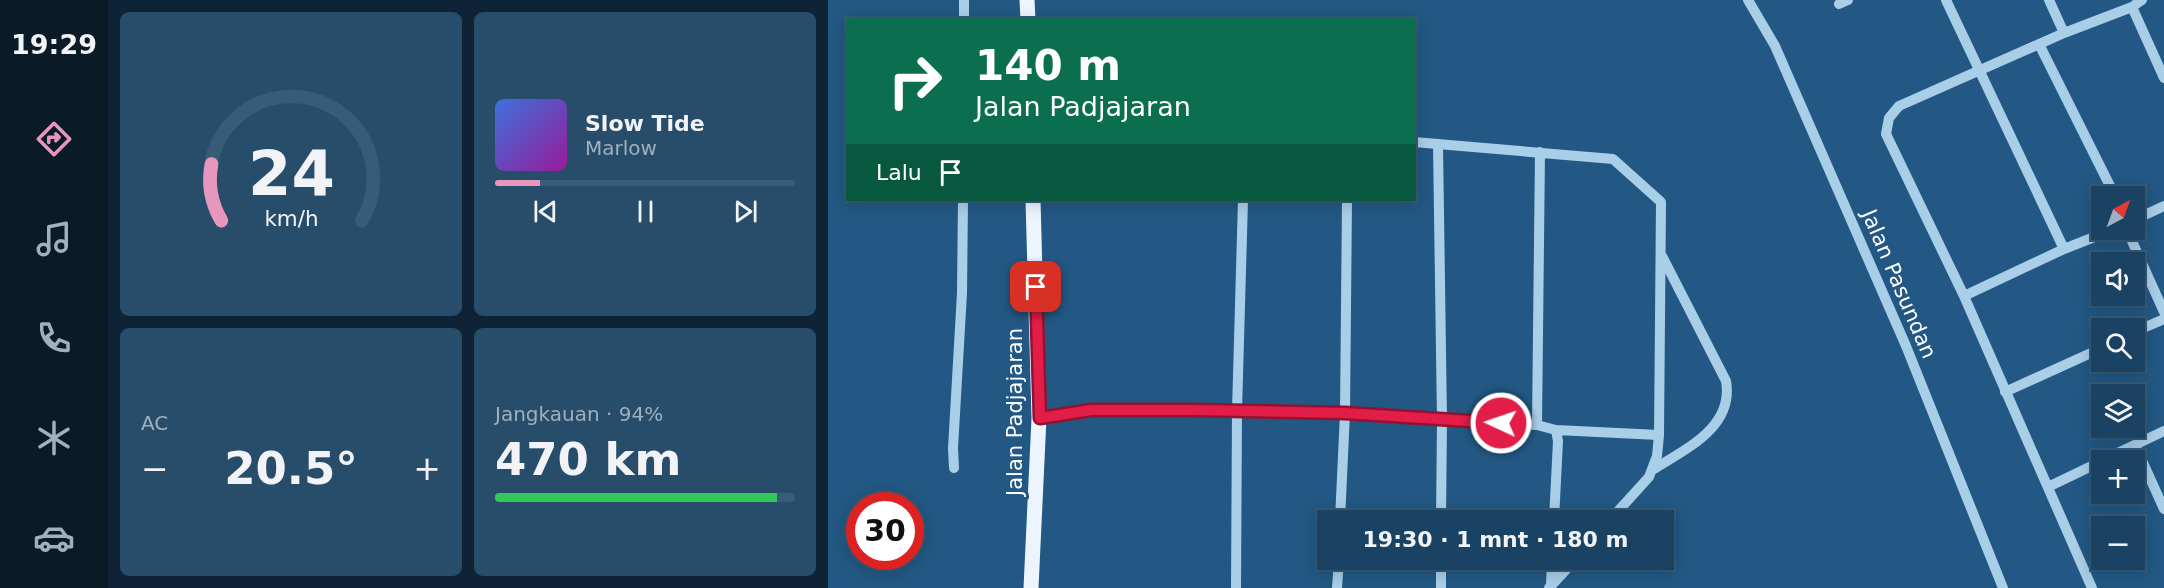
<!DOCTYPE html>
<html lang="id">
<head>
<meta charset="utf-8">
<style>
	body { margin:0; font-family:"DejaVu Sans",sans-serif; background:#274d6b; color:#f1f3f6; height:100vh; display:flex; flex-direction:column; font-size:22px; white-space:nowrap }
	* { box-sizing:border-box; margin:0 }
	p { font-size:20px; color:#9fb0be }
	.icon { flex:none; width:33px; height:33px; fill:none; stroke:currentColor; stroke-width:2; stroke-linecap:round; stroke-linejoin:round }
	.map { position:relative; flex:1; overflow:hidden }
	.panel { display:flex; flex-direction:column; gap:12px; padding:12px; background:#0e2436; width:720px }
	.panel>* { flex:none }
	.banner { position:absolute; left:18px; top:18px; width:570px; height:183px; border-radius:0px; box-shadow:0 3px 15px #0003,0 0 0 2px #385b77; background:#0b6e4f; color:#fff; overflow:hidden }
	.needle { width:39px; rotate:41deg }
	.controls { position:absolute; left:1263px; top:186px; display:grid; gap:12px }
	.controls a { display:grid; place-items:center; width:54px; height:54px; border-radius:0px; background:#1a4262; box-shadow:0 3px 15px #0003,0 0 0 2px #385b77; font-size:30px }
	.speed { position:absolute; left:18px; top:492px; display:flex; gap:12px; font-size:30px; font-weight:700; text-align:center }
	.speed>* { display:grid; place-content:center; width:78px; height:78px; border-radius:50%; background:#1a4262; box-shadow:0 3px 15px #0003,0 0 0 2px #385b77; line-height:1 }
	.speed .limit { border:9px solid #d22; background:#fff; color:#111 }
	.pin { position:absolute; display:grid; place-items:center; width:51px; height:51px; color:#fff; margin:-26px; border-radius:12px; box-shadow:0 3px 9px #0006 }
	.me { position:absolute; width:66px; margin:-33px; rotate:273deg; stroke-linejoin:round; filter:drop-shadow(0 0 4px #0008) }
	.turn { display:flex; align-items:center; gap:21px; height:126px; padding:0 30px; font-size:27px }
	.turn .icon { width:78px; height:78px; stroke-width:2.5 }
	.turn b { display:block; font-size:42px; line-height:51px }
	.then { display:flex; align-items:center; height:57px; padding:0 30px; background:#0003; gap:12px; font-size:22px }
	.big { font-size:45px; font-weight:700; line-height:1.1 }
	.panel .card { flex:1; display:flex; flex-direction:column; justify-content:center; gap:9px; min-width:0; padding:0 21px; border-radius:9px; background:#274d6b }
	.panel .dial { align-items:center; gap:0 }
	.dial svg { height:156px; overflow:visible; fill:none; stroke:#385b77; stroke-width:7; stroke-linecap:round; text-anchor:middle }
	.dial text { fill:#f1f3f6; stroke:none }
	.song { display:flex; align-items:center; gap:18px }
	.cover { width:72px; height:72px; border-radius:9px; background:linear-gradient(135deg,hsl(220 70% 55%),hsl(300 70% 35%)) }
	.played { height:6px; border-radius:3px; background:linear-gradient(90deg,#e797bd 15%,#385b77 15%) }
	.keys { display:flex; justify-content:space-around; direction:ltr }
	.heat { display:flex; justify-content:space-between; align-items:center; font-size:33px; direction:ltr }
	.charge { height:9px; border-radius:4px; background:linear-gradient(90deg,#34c759 94%,#385b77 0) }
	.panel .tiles { flex:1; display:grid; gap:12px; grid-template-columns:repeat(2,1fr) }
	.trip { position:absolute; left:489px; top:510px; width:357px; height:60px; border-radius:0px; background:#1a4262; box-shadow:0 3px 15px #0003,0 0 0 2px #385b77; font-weight:700; line-height:60px; text-align:center }
	main { display:flex; flex:1; min-height:0 }
	.dock { display:flex; flex-direction:column; width:108px; justify-content:space-around; align-items:center; background:#0a1a27; color:#9fb0be }
	.dock .icon { width:42px; height:42px }
	.dock .active { color:#e797bd }
	.dock b { font-size:27px; color:#f1f3f6 }
	.map>svg:first-child { display:block }
</style>
</head>
<body>
<main>
<nav class="dock">
<b>19:29</b>
<svg class="icon active" aria-label="directions" viewBox="0 0 24 24"><path d="M12 3l9 9-9 9-9-9zM9 14v-3h6M13 9l2 2-2 2"/></svg>
<svg class="icon" aria-label="music" viewBox="0 0 24 24"><path d="M9 18V5l10-2v13"/><circle cx="6" cy="18" r="3"/><circle cx="16" cy="16" r="3"/></svg>
<svg class="icon" aria-label="phone" viewBox="0 0 24 24"><path d="M5 4h4l2 5-3 2q2 4 5 5l2-3 5 2v4C11 20 4 13 5 4z"/></svg>
<svg class="icon" aria-label="climate" viewBox="0 0 24 24"><path d="M12 3v18M4 7l16 10M4 17L20 7"/></svg>
<svg class="icon" aria-label="car" viewBox="0 0 24 24"><path d="M5 17H2v-5l4-1 3-4h7l3 4 3 1v5h-3M9 17h6M6 11h13"/><circle cx="7" cy="17" r="2"/><circle cx="17" cy="17" r="2"/></svg>
</nav>
<section class="panel">
<div class="tiles">
<div class="card dial"><svg viewBox="0 0 100 80">
<path d="M14 69A42 42 0 1 1 86 69"/>
<path d="M14 69A42 42 0 0 1 9 40" stroke="#e797bd"/>
<text x="50" y="56" font-size="32" font-weight="700">24</text>
<text x="50" y="72" font-size="11">km/h</text>
</svg></div>
<div class="card">
<div class="song"><i class="cover"></i><div><b>Slow Tide</b><p>Marlow</p></div></div>
<div class="played"></div>
<div class="keys"><svg class="icon" aria-label="previous" viewBox="0 0 24 24"><path d="M18 5L8 12l10 7zM5 5v14"/></svg><svg class="icon" aria-label="pause" viewBox="0 0 24 24"><path d="M8 5v14M16 5v14"/></svg><svg class="icon" aria-label="next" viewBox="0 0 24 24"><path d="M6 5l10 7-10 7zM19 5v14"/></svg></div>
</div>
<div class="card"><p>AC</p>
<div class="heat"><a>−</a><b class="big">20.5°</b><a>+</a></div>
</div>
<div class="card"><p>Jangkauan · 94%</p><b class="big">470 km</b><div class="charge"></div></div>
</div>
</section>
<div class="map">
<svg width="1336" height="588" viewBox="0 0 1336 588">
	<rect width="100%" height="100%" fill="#225883"/>
	<g fill="none" stroke-linecap="round" stroke-linejoin="round">
		<!-- minor -->
		<path stroke="#a9cee8" stroke-width="10" d="M920,0l27,46 131,300 97,242
			M1118,0l118,249
			M1221,0l15,33
			M1011,4l9,-4
			M1304,7l32,71
			M136,20v-20
			M1211,44l76,152
			M586,142l199,17 48,43 -2,233 -2,21 -8,21 -39,43
			M610,144l4,276 -1,100
			M1306,220l30,-14
			M1299,230l37,82
			M1136,296l100,-47 48,-19
			M1306,332l30,-13
			M1177,392l97,-44
			M211,418l52,-8h102l152,3 192,12 19,5 103,5
			M709,425l3,-273
			M1307,445l29,64
			M1275,460l61,-29
			M126,468l-1,-20 9,-155 1,-93
			M826,469c33,-21 80,-42 72,-88l-64,-125
			M1220,487l54,-26
			M512,520l5,-107 2,-213
			M726,520l4,-79 -2,-11
			M723,586l1,-26
			M408,588l1,-177 6,-211
			M509,588l2,-28
			M613,588v-28
			M721,588l26,-28
			M1264,588l-128,-292 -78,-162 3,-16 10,-12 165,-73 68,-26 10,-7"/>
		<!-- major -->
		<path stroke="#ecf5fe" stroke-width="15" d="M199,0l1,20
			M203,588l8,-170 -6,-218"/>
	</g>
	<g fill="none" stroke-linecap="round" stroke-linejoin="round">
		<!-- route casing -->
		<g stroke="#92132f" stroke-width="15">
			<path id="route" d="M208,287l4,131 51,-8h102l152,3 156,10"/>
		</g>
		<!-- route -->
		<use href="#route" stroke="#e11d48" stroke-width="10"/>
	</g>
	<g text-anchor="middle" dominant-baseline="central" stroke-width="6" stroke-linejoin="round" paint-order="stroke">
		<!-- street labels -->
		<g font-size="21" fill="#fff" stroke="#225883">
			<text transform="translate(1071 284) rotate(67)">Jalan Pasundan</text>
			<text transform="translate(187 412) rotate(-90)">Jalan Padjajaran</text>
		</g>
	</g>
</svg>
<div class="controls">
<a><svg class="needle" viewBox="-14 -14 28 28"><path d="M0-13l5 13h-10z" fill="#e53935"/><path d="M0 13l5-13h-10z" fill="#9fb0be"/></svg></a>
<a><svg class="icon" aria-label="sound" viewBox="0 0 24 24"><path d="M4 9h4l5-4v14l-5-4H4zM17 9q2 3 0 6"/></svg></a>
<a><svg class="icon" aria-label="search" viewBox="0 0 24 24"><circle cx="10" cy="10" r="6"/><path d="M15 15l6 6"/></svg></a>
<a><svg class="icon" aria-label="layers" viewBox="0 0 24 24"><path d="M12 4l9 5-9 5-9-5zM3 14l9 5 9-5"/></svg></a>
<a>+</a>
<a>−</a>
</div>
<div class="speed"><div class="limit">30</div></div>
<div class="pin" style="left:208px;top:287px;background:#d93025"><svg class="icon" aria-label="arrive" viewBox="0 0 24 24"><path d="M6 21V4h12l-3 4 3 4H6"/></svg></div>
<svg class="me" style="left:673px;top:423px" viewBox="-20 -20 40 40"><circle r="17" fill="#e11d48" stroke="#fff" stroke-width="3"/><path d="M0-11L8 9 0 5-8 9z" fill="#fff"/></svg>
<div class="trip">19:30 · 1 mnt · 180 m</div>
<div class="banner">
<div class="turn"><svg class="icon" aria-label="right" viewBox="0 0 24 24"><path d="M7 20v-9h11M14 6l5 5-5 5"/></svg><div><b>140 m</b>Jalan Padjajaran</div></div>
<div class="then">Lalu<svg class="icon" aria-label="arrive" viewBox="0 0 24 24"><path d="M6 21V4h12l-3 4 3 4H6"/></svg></div>
</div>
</div>
</main>
</body>
</html>
